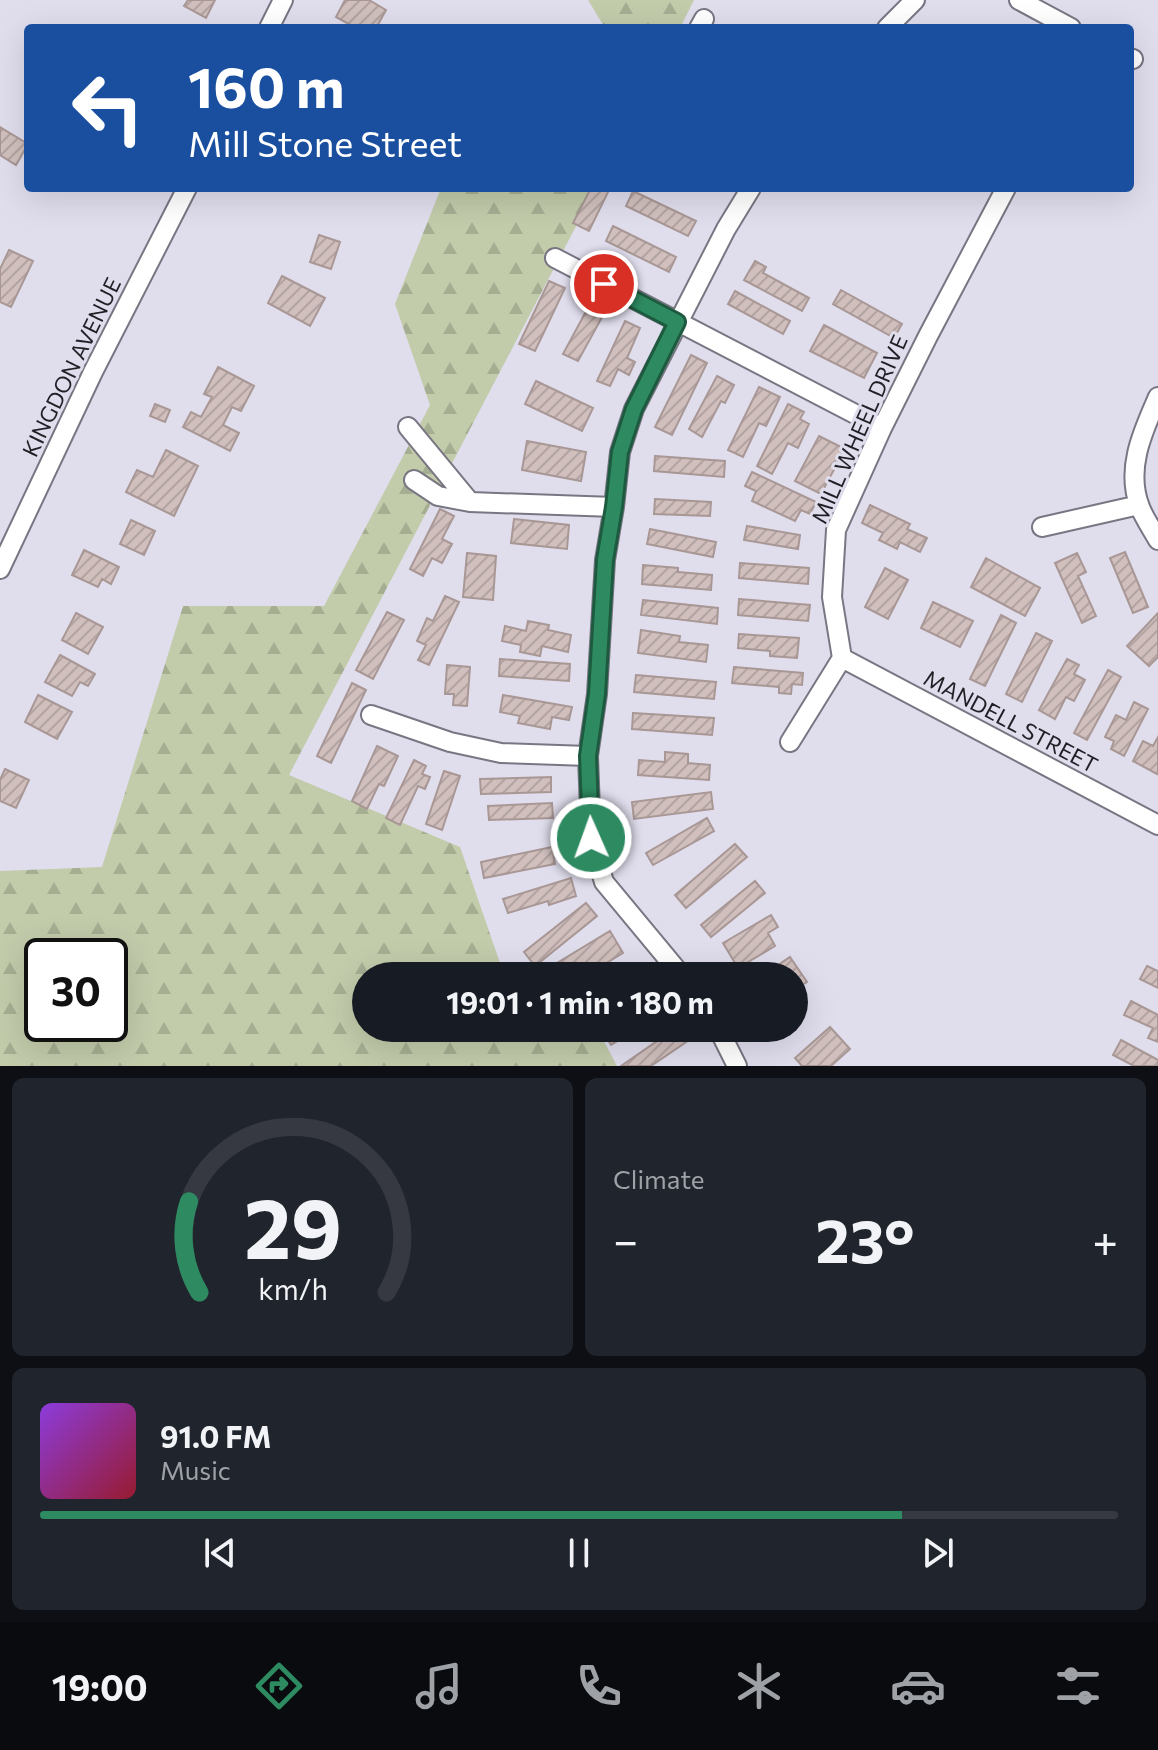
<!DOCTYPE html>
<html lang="en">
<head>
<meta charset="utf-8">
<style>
	body { margin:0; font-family:Commissioner,sans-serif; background:#20242c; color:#f1f3f6; height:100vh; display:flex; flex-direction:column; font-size:30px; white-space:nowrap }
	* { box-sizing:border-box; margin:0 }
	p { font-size:26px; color:#9ea1a6 }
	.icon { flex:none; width:44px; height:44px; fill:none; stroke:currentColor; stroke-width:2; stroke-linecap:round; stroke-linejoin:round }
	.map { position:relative; height:1066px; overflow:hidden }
	.details { display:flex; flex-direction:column; gap:12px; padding:12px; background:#0d0f14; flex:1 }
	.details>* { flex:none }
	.hud { position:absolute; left:24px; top:24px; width:1110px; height:168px; border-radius:8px; box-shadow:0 8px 32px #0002; background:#1a4fa0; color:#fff; overflow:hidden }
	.speed { position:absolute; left:24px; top:938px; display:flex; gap:16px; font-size:40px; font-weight:700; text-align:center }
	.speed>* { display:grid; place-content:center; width:104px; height:104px; border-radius:50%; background:#171b24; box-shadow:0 8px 32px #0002; line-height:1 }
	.speed .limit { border:4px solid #111; border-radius:12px; background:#fff; color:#111 }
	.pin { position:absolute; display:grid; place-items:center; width:68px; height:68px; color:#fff; margin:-34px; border:4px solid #fff; border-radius:50%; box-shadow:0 2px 8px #0007 }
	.me { position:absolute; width:88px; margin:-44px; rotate:358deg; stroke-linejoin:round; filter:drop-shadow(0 0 6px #0008) }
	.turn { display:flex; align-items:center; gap:28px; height:168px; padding:0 32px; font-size:36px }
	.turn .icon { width:104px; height:104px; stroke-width:2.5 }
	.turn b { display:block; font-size:56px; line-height:68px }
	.big { font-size:60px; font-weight:700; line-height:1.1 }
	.details .tile { flex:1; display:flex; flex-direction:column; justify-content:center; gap:12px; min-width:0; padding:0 28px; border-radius:12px; background:#20242c }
	.details .dial { align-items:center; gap:0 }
	.dial svg { height:208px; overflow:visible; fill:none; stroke:#363941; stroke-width:7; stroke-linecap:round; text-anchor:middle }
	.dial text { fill:#f1f3f6; stroke:none }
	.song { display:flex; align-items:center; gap:24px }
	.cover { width:96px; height:96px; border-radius:12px; background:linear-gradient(135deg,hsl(270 70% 55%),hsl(350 70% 35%)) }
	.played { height:8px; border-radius:4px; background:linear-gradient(90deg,#2d8a61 80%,#363941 80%) }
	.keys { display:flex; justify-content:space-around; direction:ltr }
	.heat { display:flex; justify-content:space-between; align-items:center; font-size:44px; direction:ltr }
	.details .tiles { flex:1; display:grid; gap:12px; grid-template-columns:1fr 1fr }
	.tile:last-child { grid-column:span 2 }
	.trip { position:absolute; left:352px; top:962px; width:456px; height:80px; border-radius:40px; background:#171b24; box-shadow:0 8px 32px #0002; font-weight:700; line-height:80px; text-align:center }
	.dock { display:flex; height:128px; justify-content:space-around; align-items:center; background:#090b0e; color:#9ea1a6 }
	.dock .icon { width:56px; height:56px }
	.dock .on { color:#2d8a61 }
	.dock b { font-size:36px; color:#f1f3f6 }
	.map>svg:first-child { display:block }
</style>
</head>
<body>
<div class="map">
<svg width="1158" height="1066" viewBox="0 0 1158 1066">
	<defs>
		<pattern id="forest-firs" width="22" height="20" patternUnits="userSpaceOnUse" patternTransform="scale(2)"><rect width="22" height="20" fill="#c2cbaa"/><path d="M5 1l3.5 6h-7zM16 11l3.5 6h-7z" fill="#a6ae92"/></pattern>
		<pattern id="building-hatch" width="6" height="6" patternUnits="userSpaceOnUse" patternTransform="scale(2)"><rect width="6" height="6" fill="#d0bfbd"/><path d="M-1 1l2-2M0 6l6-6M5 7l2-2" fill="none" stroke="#b2a4a2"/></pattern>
	</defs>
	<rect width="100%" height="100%" fill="#e0deed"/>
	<!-- forest -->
	<path fill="url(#forest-firs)" fill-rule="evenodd" d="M588,0h106l-14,28h-75z
		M441,188h155l-307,587 171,72 40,116 31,13h-165v52h231l20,38h-617v-195l102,-4 81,-261h141l106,-201 -35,-101zM42,956h68v68h-68z"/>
	<!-- building -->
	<path fill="url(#building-hatch)" stroke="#a89795" stroke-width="2" d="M188,0h27l-9,18 -22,-12z
		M345,0h24l17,10 -10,18h-20l-20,-11z
		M0,127l28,17 -12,21 -16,-10z
		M591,188h19l-21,43 -16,-8z
		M633,191l63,30 -8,15 -62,-30z
		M613,226l63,31 -7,15 -63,-31z
		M319,235l21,7 -9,27 -21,-7z
		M9,250l24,11 -22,46 -11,-5v-33z
		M755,261l11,6 -3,6 46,25 -7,13 -58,-31z
		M282,276l43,22 -15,28 -42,-23z
		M549,281l16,7 -30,63 -16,-7z
		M841,290l61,34 -8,14 -61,-34z
		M735,291l55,30 -7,13 -55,-30z
		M591,302l15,8 -28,51 -15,-7z
		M625,321l15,7 -13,30 8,4 -6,13 -11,-6 -8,17 -13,-5z
		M824,325l53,28 -13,25 -54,-27z
		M691,355l16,8 -35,72 -17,-8z
		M218,367l36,19 -13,25 -9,-4 -9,18 16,8 -9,18 -47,-24 8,-15 10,5 11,-20 -8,-3z
		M717,376l17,9 -9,18 -4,-2 -19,36 -13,-8z
		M536,381l57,27 -11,23 -57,-27z
		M759,387l21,10 -14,29 -7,-3 -16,34 -15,-7z
		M155,404l15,6 -5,12 -15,-6z
		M788,404l16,8 -4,7 9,5 -11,24 -10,-5 -16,31 -15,-8z
		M819,436l26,13 -24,45 -26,-13z
		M527,441l59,11 -5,29 -59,-11z
		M166,450l32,16 -24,50 -48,-24 11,-22 16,7z
		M655,456l70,5 -1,16 -70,-6z
		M752,472l64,30 -6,12 -9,-4 -6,11 -43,-20 4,-10 -11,-5z
		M655,499l56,3 -1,14 -56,-2z
		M870,505l40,19 -3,5 20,9 -7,14 -20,-10 -3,7 -18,-9 4,-7 -21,-10z
		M440,509l14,7 -12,23 10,5 -10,19 -10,-5 -9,18 -13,-7z
		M514,519l55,6 -2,24 -56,-6z
		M131,520l24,11 -11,24 -24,-11z
		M747,526l53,9 -2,14 -54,-9z
		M650,529l66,13 -3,15 -66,-13z
		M84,550l35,17 -8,17 -9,-5 -4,8 -26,-12z
		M1125,552l23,55 -15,6 -23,-55z
		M467,553l29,3 -3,44 -30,-3z
		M1077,553l9,19 -8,4 18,40 -14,7 -27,-60z
		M986,558l54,30 -15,28 -54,-29z
		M740,563l69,5 -1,16 -69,-6z
		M643,565l35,3v4l34,3 -1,15 -69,-6z
		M885,568l23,12 -20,39 -23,-12z
		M445,596l14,6 -30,63 -11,-5 8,-15 -9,-4 10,-23 6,3z
		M739,599l71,6 -2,16 -70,-6z
		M643,600l75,8 -1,16 -76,-9z
		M933,602l40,19 -13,26 -39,-19z
		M387,612l17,8 -31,59 -17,-9z
		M76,613l27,14 -15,27 -26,-14z
		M1158,613v44l-9,9 -22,-20z
		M1001,615l15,8 -31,63 -15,-7z
		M528,621l21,4 -1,5 23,5 -3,17 -26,-6 -2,10 -20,-4 1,-7 -19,-4 3,-15 21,5z
		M641,630l39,6 -1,6 29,3 -2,17 -68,-9z
		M1036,633l16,8 -30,61 -16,-8z
		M739,634l60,4 -2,20 -27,-2v-5l-32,-3z
		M60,655l35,19 -7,12 -8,-4 -8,14 -27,-14z
		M500,659l70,5 -1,17 -70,-5z
		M1067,659l12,6 -5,9 11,6 -11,21 -8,-4 -11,22 -16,-9z
		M447,665l23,2 -3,39 -14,-1 1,-11h-9z
		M734,667l69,6 -1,12 -10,-1 -1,10 -12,-1v-6l-47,-4z
		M1108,670l13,7 -34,63 -13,-7z
		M636,675l80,7 -2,17 -80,-7z
		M352,683l14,7 -35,73 -14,-7z
		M38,695l34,17 -15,27 -32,-17z
		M503,695l69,12 -3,13 -17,-3 -2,12 -32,-6 2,-7 -20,-4z
		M1134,702l14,7 -24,47 -13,-7 3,-8 -9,-4 11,-22 10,5z
		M633,713l81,5 -2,17 -80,-6z
		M1158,737v34l-1,3 -24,-13 10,-20 10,5z
		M377,746l21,10 -14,30 -5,-2 -12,25 -15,-8z
		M665,752l23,2v9l22,2 -1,15 -71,-5 1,-15 26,2z
		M414,760l12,6 -4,8 8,3 -5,12 -7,-3 -18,39 -14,-7z
		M5,769l24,11 -13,28 -16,-7v-21z
		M444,771l16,5 -18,54 -16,-6z
		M551,777v15l-70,2 -1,-15z
		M711,792l2,17 -79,10 -2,-17z
		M552,803l1,15 -64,2 -1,-14z
		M707,818l7,13 -61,34 -7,-12z
		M735,844l12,13 -61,51 -11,-13z
		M552,847l3,17 -71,14 -3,-16z
		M571,878l5,18 -27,9 -1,-4 -40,12 -5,-14z
		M755,881l10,12 -54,44 -10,-12z
		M586,903l11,13 -62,50 -11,-14z
		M771,915l7,12 -10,6 7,13 -37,22 -15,-25z
		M610,931l13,22 -38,23h-34l-4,-7z
		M790,957l17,25 -13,8v-14h-32z
		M1147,966l11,5v17l-18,-9z
		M1131,1001l27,14v27l-10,-4 5,-10 -29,-13z
		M830,1027l20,22 -19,17h-29l-7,-8z
		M610,1028h29l-28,17 -8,-13z
		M676,1028h13l6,8 -44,30h-30z
		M1121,1040l37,20v6h-24l-21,-11z"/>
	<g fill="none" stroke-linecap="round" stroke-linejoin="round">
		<!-- minor casing -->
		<g stroke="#797683" stroke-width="22">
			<path id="minor" d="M1019,0l52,28
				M269,28l14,-28
				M699,28l5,-9
				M887,28l28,-28
				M1130,58l3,1
				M555,258l327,170
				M1158,397c-15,34 -33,72 -18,110 4,11 12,22 18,33
				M408,427l62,75
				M414,480l24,16 32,6 144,5
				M1042,527l97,-22
				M0,569l93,-197 94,-184
				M842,658l316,167
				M371,715l79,27 51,11 87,3
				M790,742l52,-84 -10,-61 4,-67 46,-102 46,-92 78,-148
				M682,976l-78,-94 -13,-44 -3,-82 9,-62 8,-134 9,-53 6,-55 14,-43 92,-180 25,-41
				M718,1028l19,38"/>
		</g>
		<!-- minor -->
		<use href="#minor" stroke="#fff" stroke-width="18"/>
	</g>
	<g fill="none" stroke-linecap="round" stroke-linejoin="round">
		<!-- route casing -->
		<g stroke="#1d5a3f" stroke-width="20">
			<path id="route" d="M591,838l-3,-82 9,-62 8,-134 9,-53 6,-55 14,-43 43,-87 -73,-38"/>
		</g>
		<!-- route -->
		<use href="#route" stroke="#2d8a61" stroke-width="14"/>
	</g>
	<g text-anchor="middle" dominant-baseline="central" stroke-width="6" stroke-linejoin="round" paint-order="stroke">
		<!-- street labels -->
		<g font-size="22" fill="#201f25" stroke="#e0deed">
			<text transform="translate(71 367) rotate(-64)">KINGDON AVENUE</text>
			<text transform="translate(859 429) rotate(-66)">MILL WHEEL DRIVE</text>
			<text transform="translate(1011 721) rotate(28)">MANDELL STREET</text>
		</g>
	</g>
</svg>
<div class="speed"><div class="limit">30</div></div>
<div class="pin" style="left:604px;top:284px;background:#d93025"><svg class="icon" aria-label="arrive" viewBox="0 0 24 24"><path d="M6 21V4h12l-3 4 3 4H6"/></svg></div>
<svg class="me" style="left:591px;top:838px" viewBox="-20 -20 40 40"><circle r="17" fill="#2d8a61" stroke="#fff" stroke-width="3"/><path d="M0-11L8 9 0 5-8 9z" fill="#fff"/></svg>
<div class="trip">19:01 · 1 min · 180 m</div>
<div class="hud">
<div class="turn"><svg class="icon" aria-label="left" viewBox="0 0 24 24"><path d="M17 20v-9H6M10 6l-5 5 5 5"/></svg><div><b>160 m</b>Mill Stone Street</div></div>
</div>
</div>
<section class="details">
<div class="tiles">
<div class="tile dial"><svg viewBox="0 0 100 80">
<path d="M14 69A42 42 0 1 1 86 69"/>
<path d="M14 69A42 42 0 0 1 10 34" stroke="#2d8a61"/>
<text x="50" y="56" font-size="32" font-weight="700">29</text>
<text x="50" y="72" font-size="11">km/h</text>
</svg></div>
<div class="tile"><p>Climate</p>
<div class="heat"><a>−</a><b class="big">23°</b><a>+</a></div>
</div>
<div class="tile">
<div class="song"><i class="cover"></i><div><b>91.0 FM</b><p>Music</p></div></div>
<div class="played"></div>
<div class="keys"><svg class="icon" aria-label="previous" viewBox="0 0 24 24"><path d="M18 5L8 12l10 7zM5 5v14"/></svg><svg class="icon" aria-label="pause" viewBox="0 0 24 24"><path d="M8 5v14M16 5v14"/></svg><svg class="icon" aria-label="next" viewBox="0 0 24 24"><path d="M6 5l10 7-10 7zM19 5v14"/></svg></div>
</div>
</div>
</section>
<nav class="dock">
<b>19:00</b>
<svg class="icon on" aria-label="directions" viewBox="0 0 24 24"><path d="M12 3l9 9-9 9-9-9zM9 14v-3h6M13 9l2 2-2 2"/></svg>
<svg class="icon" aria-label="music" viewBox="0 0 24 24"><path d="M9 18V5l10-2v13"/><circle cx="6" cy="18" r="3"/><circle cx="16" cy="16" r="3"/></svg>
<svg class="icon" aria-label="phone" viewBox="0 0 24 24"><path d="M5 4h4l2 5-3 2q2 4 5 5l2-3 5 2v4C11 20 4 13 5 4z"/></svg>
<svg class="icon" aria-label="climate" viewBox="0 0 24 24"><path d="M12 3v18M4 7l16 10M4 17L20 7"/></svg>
<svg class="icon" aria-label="car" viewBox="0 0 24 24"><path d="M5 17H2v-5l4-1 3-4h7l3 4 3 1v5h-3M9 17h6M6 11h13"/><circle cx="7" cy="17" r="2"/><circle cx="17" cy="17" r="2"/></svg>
<svg class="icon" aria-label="filters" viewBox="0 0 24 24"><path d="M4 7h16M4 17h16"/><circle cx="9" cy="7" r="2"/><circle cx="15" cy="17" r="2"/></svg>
</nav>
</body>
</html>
